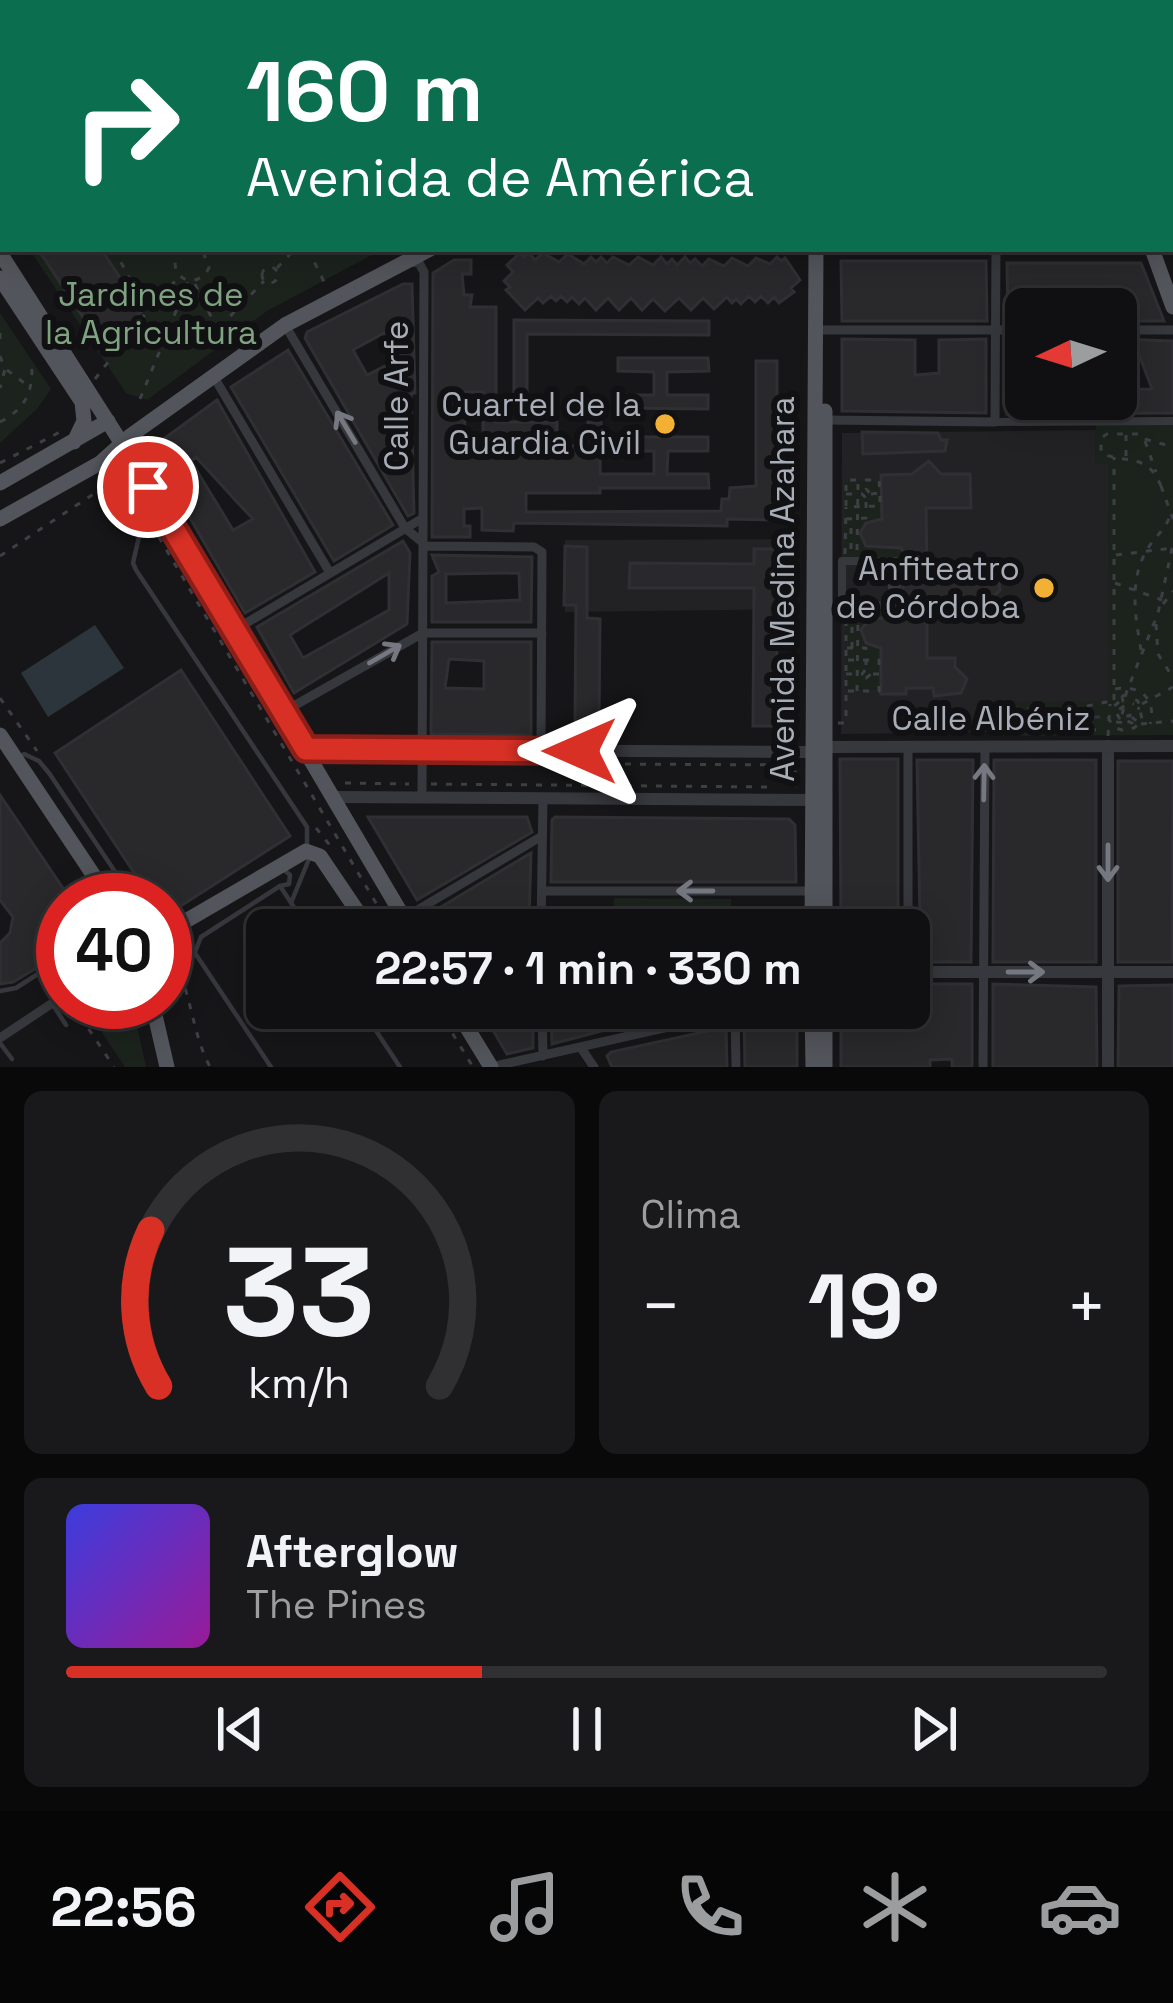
<!DOCTYPE html>
<html lang="es">
<head>
<meta charset="utf-8">
<style>
	body { margin:0; font-family:"Space Grotesk",sans-serif; background:#19191b; color:#f1f3f6; height:100vh; display:flex; flex-direction:column; font-size:45px; white-space:nowrap }
	* { box-sizing:border-box; margin:0 }
	p { font-size:39px; color:#9c9d9f }
	.icon { flex:none; width:66px; height:66px; fill:none; stroke:currentColor; stroke-width:2; stroke-linecap:round; stroke-linejoin:round }
	.map { position:relative; height:1067px; overflow:hidden }
	.details { display:flex; flex-direction:column; gap:24px; padding:24px; background:#09090a; flex:1 }
	.details>* { flex:none }
	.hud { position:absolute; left:0px; top:0px; width:1173px; height:252px; box-shadow:0 6px 30px #0003,0 0 0 3px #303032; background:#0b6e4f; color:#fff; overflow:hidden }
	.needle { width:78px; rotate:266deg }
	.fabs { position:absolute; left:1005px; top:288px; display:grid; gap:24px }
	.fabs a { display:grid; place-items:center; width:132px; height:132px; border-radius:18px; background:#101012; box-shadow:0 6px 30px #0003,0 0 0 3px #303032; font-size:60px }
	.speed { position:absolute; left:36px; top:873px; display:flex; gap:24px; font-size:60px; font-weight:700; text-align:center }
	.speed>* { display:grid; place-content:center; width:156px; height:156px; border-radius:50%; background:#101012; box-shadow:0 6px 30px #0003,0 0 0 3px #303032; line-height:1 }
	.speed .limit { border:18px solid #d22; background:#fff; color:#111 }
	.pin { position:absolute; display:grid; place-items:center; width:102px; height:102px; color:#fff; margin:-51px; border:6px solid #fff; border-radius:50%; box-shadow:0 3px 12px #0007 }
	.me { position:absolute; width:132px; margin:-66px; rotate:270deg; stroke-linejoin:round; filter:drop-shadow(0 0 9px #0008) }
	.turn { display:flex; align-items:center; gap:42px; height:252px; padding:0 48px; font-size:54px }
	.turn .icon { width:156px; height:156px; stroke-width:2.5 }
	.turn b { display:block; font-size:84px; line-height:102px }
	.big { font-size:90px; font-weight:700; line-height:1.1 }
	.details .card { flex:1; display:flex; flex-direction:column; justify-content:center; gap:18px; min-width:0; padding:0 42px; border-radius:18px; background:#19191b }
	.details .dial { align-items:center; gap:0 }
	.dial svg { height:312px; overflow:visible; fill:none; stroke:#303032; stroke-width:7; stroke-linecap:round; text-anchor:middle }
	.dial text { fill:#f1f3f6; stroke:none }
	.song { display:flex; align-items:center; gap:36px }
	.cover { width:144px; height:144px; border-radius:18px; background:linear-gradient(135deg,hsl(240 70% 55%),hsl(300 70% 35%)) }
	.played { height:12px; border-radius:6px; background:linear-gradient(90deg,#d93025 40%,#303032 40%) }
	.keys { display:flex; justify-content:space-around; direction:ltr }
	.heat { display:flex; justify-content:space-between; align-items:center; font-size:66px; direction:ltr }
	.details .tiles { flex:1; display:grid; gap:24px; grid-template-columns:1fr 1fr }
	.card:last-child { grid-column:span 2 }
	.trip { position:absolute; left:246px; top:909px; width:684px; height:120px; border-radius:18px; background:#101012; box-shadow:0 6px 30px #0003,0 0 0 3px #303032; font-weight:700; line-height:120px; text-align:center }
	.dock { display:flex; height:192px; justify-content:space-around; align-items:center; background:#060607; color:#9c9d9f }
	.dock .icon { width:84px; height:84px }
	.dock .selected { color:#d93025 }
	.dock b { font-size:54px; color:#f1f3f6 }
	.map>svg:first-child { display:block }
</style>
</head>
<body>
<div class="map">
<svg width="1173" height="1067" viewBox="0 0 1173 1067">
	<rect width="100%" height="100%" fill="#161618"/>
	<!-- built -->
	<path fill="#222225" d="M1096,430l-1,33h13l2,233 -5,5h-116l1,31 -149,2 1,-301z
		M796,539v70l-231,3v-72z"/>
	<!-- green -->
	<path fill="#1c231d" d="M29,249h354l-116,62 -120,89 -21,-7z
		M0,313l51,76 -14,20 -37,34z
		M1096,425h77v310l-183,1 -2,-35h117l4,-6 -1,-231 -13,-1z
		M881,481l5,38 -20,4 -5,17 12,9 27,-1 1,13h-57v-79z
		M899,605l1,11 -26,1 -13,13 5,13 20,3 -5,13v31h-36v-83z
		M614,898l117,1v16l-117,-2z
		M118,1002h14l14,65h-21l-32,-48z"/>
	<!-- water -->
	<path fill="#2c353c" d="M95,625l29,43 -76,49 -27,-44z"/>
	<g fill="none" stroke-linecap="round" stroke-linejoin="round">
		<!-- stream -->
		<path stroke="#2c353c" stroke-width="3" d="M1005,718l94,-1"/>
	</g>
	<!-- building -->
	<path fill="#29292c" stroke="#303034" stroke-width="3" fill-rule="evenodd" d="M38,249h63l41,62 -38,38z
		M520,253l4,4 5,-4 6,7 8,-7 16,9 9,-8 16,10 7,-7 5,5 5,-5 6,6 6,-6 16,8 9,-8 15,8 8,-8 6,7 5,-5 5,6 8,-8 5,6 5,-4 7,7 7,-7 15,7 8,-8 16,8 8,-8 14,6 7,-7 4,4 4,-3 15,22 -9,8 3,4 -15,11 -5,-6 -6,6 -7,-7 -6,6 -6,-6 -8,8 -5,-5 -4,4 -5,-6 -13,12 -11,-11 -12,12 -12,-12 -14,13 -12,-12 -11,11 -11,-12 -12,12 -11,-12 -12,12 -11,-12 -6,6 -7,-7 -5,5 -6,-6 -5,5 -5,-5 -8,7 -5,-5 -13,12 -19,-20 4,-3 -6,-6 9,-9 -6,-7z
		M454,260h17v14h-9l2,21h8l-2,12h26v115h61v24h30l1,-24h13l-1,52h54v-23h-36v-14h90v14h-40l-1,23h41l1,14h-109v5h-74v19l195,-1 1,-12h7l1,-11 26,-2v-125h21v159l-50,-1v7l-213,-3 -1,8 -31,-1v-22l-18,1v17h6v11h-38l1,-264zM464,392h19v43h-18z
		M841,261h145l1,60h-145z
		M1007,263h134l23,58h-48v-12h-90v12h-18z
		M403,284h9l3,109 -4,1 3,119 -6,3 -103,-178 2,-6zM384,333l5,31 -22,11 -14,-25z
		M514,320l195,1v14l-182,-1v70h-13z
		M842,339l73,1v35l24,-2v-33l47,-1v74l-144,-2z
		M1116,339l57,2v72l-166,1v-74h19v59h90v-9l36,-1 -17,-45 -19,9z
		M288,350l105,175 -59,36 -103,-174z
		M618,358h90l1,13 -42,1v23h41v14l-90,-1v-13h36v-23l-36,-1z
		M217,400l98,172 -70,41 -95,-164zM196,457l41,45 16,17 -20,11 -42,-69z
		M862,432l76,1 3,7h6l-2,11 -82,3z
		M929,461l12,13h29l1,34h-45l1,61h27l1,-5 10,-3 21,-1 11,7 3,23 -13,14h-24l-9,-6 -27,-1v61h28v9l12,12 -6,14 -27,3 -1,-8h-27v6h-25v-46l-15,-5 -5,-13 8,-11 24,-2 12,-7 2,-11 -6,-6 4,-12 -4,-7 6,-3 2,-10 -8,-13 -35,-2 -6,-13 6,-10 16,-4 -1,-44 31,-1z
		M403,541l7,12 -3,71 -113,69 -37,-66zM389,573v37l-86,48 -13,-23z
		M565,546l22,1v71l13,1 -1,104 -24,-1 1,-117h-12z
		M754,549h24l-2,177h-23l1,-138h-125l1,-25 124,1z
		M432,555l100,2 -1,65h-99v-46l7,-4zM519,573l1,27 -74,3v-29z
		M432,642h99v93l-100,-1zM449,659l35,2v28l-39,-1z
		M181,670l109,166 -125,80v-16h-13l-97,-147z
		M840,759h58v171h-57z
		M917,760h56l-2,202h-54v-41h3z
		M994,760h102v202h-103z
		M1118,761h55l-1,201h-54z
		M0,795l71,105h-8v52l-50,30 -13,2v-41l10,-10 3,-16 -13,-17z
		M368,817h159l5,15 -115,68z
		M555,817l234,2 6,6 1,57h-245l1,-62z
		M531,853l-2,68 -16,9h-79l-8,-14z
		M733,909l64,1v20h-246v-20l182,9z
		M909,984h63v83h-20v-8l-22,1v7h-89v-59h68z
		M993,984l103,3 1,80h-104z
		M1173,985v82h-55l1,-81z
		M480,1008h53v40l-26,6z
		M551,1008h64l9,17 -72,19z
		M797,1008v59h-52l-1,-48z
		M726,1027l1,40h-115l-5,-11 4,-4z"/>
	<g fill="none" stroke-linecap="round" stroke-linejoin="round">
		<!-- path -->
		<path stroke="#3d3f44" stroke-width="3" stroke-dasharray="6 9" stroke-linecap="butt" d="M280,0l2,3
			M1170,31h3
			M1170,49h3
			M1170,65h3
			M1170,90h3
			M1170,114l3,-1
			M1170,122l3,1
			M1170,142h3
			M1170,166h3
			M0,190h3
			M114,249l32,61
			M181,249c-19,24 13,46 28,19l-7,-19
			M308,249l18,37
			M262 275a8 8 0 1 1 16 0a8 8 0 1 1-16 0Z
			M277,268l18,-19
			M195,284l31,63
			M220,327l44,-46
			M0,333v12
			M0,356l5,13 -5,19
			M7,370l24,18
			M95,379l52,-67 32,-35
			M140,399l48,-117
			M0,422c23,-12 32,-27 32,-52l9,-4
			M1126,435v21
			M1145,441l11,31
			M0,463l60,-31
			M1161,486c-15,-35 -34,-21 -60,-33v-15l6,-4h33l5,5 28,8
			M1161,486l12,33
			M846,494h16l4,4 5,-4 -5,-5 -4,5
			M871,494l9,-1 -1,-13h-33v27l34,-1v-13
			M846,519l20,-1v-18
			M151,524l241,406
			M851,549v-30
			M857,550l1,-68
			M845,554l1,-47
			M1116,555l56,-7
			M0,556l104,-69 13,1 12,13 11,4
			M1115,583l47,17
			M1163,604l10,-13
			M1156,624l2,30 15,24
			M847,648h19v19
			M852,648v-31
			M1141,650c-6,-35 -13,-73 9,-105 8,-11 17,-18 21,-32
			M848,660h31v14h-8
			M846,674h16l4,-5 5,5 -5,4 -4,-4
			M1115,689c25,-5 42,10 35,35
			M848,691h31v-14
			M857,691l1,-76
			M1122,696l1,5 11,3
			M1125,696l33,-83 15,-69
			M0,698l37,53
			M1114,700v-243
			M1119,702l-6,5 5,3 8,-5
			M1142,704l31,-17
			M1006,708l1,20
			M1117,714l4,7 2,-11 4,1 -2,5h5l-1,-10
			M1108,717c7,17 25,18 34,2l-4,-18 -11,-6 -10,2
			M1132,717l3,3 4,-13
			M1116,722l16,1 -7,-3
			M838,723h8v-106
			M1141,724l32,-3
			M1001,730l44,-7 59,8
			M999,734l-7,-16 5,-11 67,4 47,-10
			M1108,736l2,-32
			M346,762l63,1
			M430,763l365,2
			M795,767v20
			M345,783l64,1
			M431,784l338,3
			M316,828l16,20
			M174,961c18,34 18,72 36,106
			M72,1004l42,63
			M437,1008l36,59
			M80,1011l14,-9"/>
		<!-- service -->
		<path stroke="#37383d" stroke-width="4.5" d="M148,497l-15,66 3,7 171,257v18
			M20,757l4,-3 15,7 10,12 85,127
			M280,886l29,44
			M291,903l18,-44
			M181,932l90,135
			M195,952l6,-15 79,-51 9,-2 1,-9 -7,-6
			M0,991l16,-3 36,-23 11,3
			M53,1005l13,20
			M361,1008l39,59
			M686,1021l13,-13
			M0,1043l12,16"/>
		<!-- pedestrian -->
		<path stroke="#37383d" stroke-width="8" d="M995,422l178,-1
			M842,561h59v5h-8v15h4v5h-5l1,16h6v3l-57,1z
			M628,1008l15,15 18,5"/>
		<!-- minor -->
		<path stroke="#37383d" stroke-width="9" d="M9,0l1,3
			M104,0l1,3
			M206,0l1,3
			M795,0l2,3
			M843,0v3
			M758,3l3,-3
			M812,249h37
			M1032,249l141,1
			M409,262l10,1 5,9 -2,525
			M285,325l120,203 17,14
			M824,330h202
			M1116,330h57
			M214,377l116,196
			M825,420l170,2 1,-173
			M423,546l111,1 8,5 -1,199
			M233,631l190,-113
			M283,712l140,-79h119
			M908,747v183
			M542,891h270
			M404,918l138,-82
			M541,930l2,-132
			M542,1008l1,48
			M735,1012l1,55
			M0,1038l63,-42
			M581,1048l13,19
			M491,1067l262,-59
			M983,1067l2,-320"/>
		<!-- tertiary -->
		<path stroke="#37383d" stroke-width="12" d="M306,749l505,3 15,-5 347,-1
			M334,797l485,3
			M909,972h264
			M1108,1067v-321"/>
		<!-- secondary -->
		<path stroke="#45474d" stroke-width="14" d="M489,0l1,3
			M532,0l6,3
			M394,3l10,-3"/>
		<!-- primary -->
		<path stroke="#53555c" stroke-width="15" d="M426,3h27
			M1170,11h3
			M0,108h3
			M1170,207h3
			M1152,249l21,58
			M0,253l149,233 262,444
			M0,278l82,124 2,19 -10,21
			M825,411v519
			M0,483l108,-62
			M0,519l100,-56 30,-27 155,-111 145,-76
			M0,735l110,165
			M812,930l4,-681
			M165,933l141,-82 14,5 50,74
			M152,1002l15,65
			M455,1008l36,59
			M812,1008l1,59
			M825,1008v59"/>
	</g>
	<!-- one-way arrows -->
	<defs><path id="oneway-shaft" d="M-6 0H5M1.5-3L5.5 0L1.5 3" fill="none" stroke-width="1.6" stroke-linecap="round" stroke-linejoin="round" transform="scale(3)"/></defs>
	<g stroke="#757881">
		<use href="#oneway-shaft" transform="translate(346 427) rotate(-121)"/>
		<use href="#oneway-shaft" transform="translate(385 654) rotate(-30)"/>
		<use href="#oneway-shaft" transform="translate(984 782) rotate(-89)"/>
		<use href="#oneway-shaft" transform="translate(1108 863) rotate(90)"/>
		<use href="#oneway-shaft" transform="translate(695 891) rotate(180)"/>
		<use href="#oneway-shaft" transform="translate(1026 972)"/>
	</g>
	<g fill="none" stroke-linecap="round" stroke-linejoin="round">
		<!-- route casing -->
		<g stroke="#8d1f18" stroke-width="30">
			<path id="route" d="M148,487l158,262 274,2"/>
		</g>
		<!-- route -->
		<use href="#route" stroke="#d93025" stroke-width="21"/>
	</g>
	<!-- markers -->
	<g fill="#f2b134" stroke="#111113" stroke-width="4.5">
		<circle cx="665" cy="424" r="12"/>
		<circle cx="1044" cy="588" r="12"/>
	</g>
	<g text-anchor="middle" dominant-baseline="central" stroke-width="12" stroke-linejoin="round" paint-order="stroke">
		<!-- park labels -->
		<g font-size="33" fill="#7fa381" stroke="#111113">
			<text x="151" y="295">Jardines de<tspan x="151" dy="38">la Agricultura</tspan></text>
		</g>
		<!-- street labels -->
		<g font-size="33" fill="#a8adb8" stroke="#111113">
			<text transform="translate(397 396) rotate(-90)">Calle Arfe</text>
			<text transform="translate(783 589) rotate(-90)">Avenida Medina Azahara</text>
			<text x="991" y="719">Calle Albéniz</text>
		</g>
		<!-- poi labels -->
		<g font-size="33" fill="#a8adb8" stroke="#111113" text-anchor="end">
			<text x="641" y="405">Cuartel de la<tspan x="641" dy="38">Guardia Civil</tspan></text>
			<text x="1020" y="569">Anfiteatro<tspan x="1020" dy="38">de Córdoba</tspan></text>
		</g>
	</g>
</svg>
<div class="fabs">
<a><svg class="needle" viewBox="-14 -14 28 28"><path d="M0-13l5 13h-10z" fill="#e53935"/><path d="M0 13l5-13h-10z" fill="#9c9d9f"/></svg></a>
</div>
<div class="speed"><div class="limit">40</div></div>
<div class="pin" style="left:148px;top:487px;background:#d93025"><svg class="icon" aria-label="arrive" viewBox="0 0 24 24"><path d="M6 21V4h12l-3 4 3 4H6"/></svg></div>
<svg class="me" style="left:580px;top:751px" viewBox="-20 -20 40 40"><path d="M0-17L14 15 0 8-14 15z" fill="#d93025" stroke="#fff" stroke-width="4"/></svg>
<div class="trip">22:57 · 1 min · 330 m</div>
<div class="hud">
<div class="turn"><svg class="icon" aria-label="right" viewBox="0 0 24 24"><path d="M7 20v-9h11M14 6l5 5-5 5"/></svg><div><b>160 m</b>Avenida de América</div></div>
</div>
</div>
<section class="details">
<div class="tiles">
<div class="card dial"><svg viewBox="0 0 100 80">
<path d="M14 69A42 42 0 1 1 86 69"/>
<path d="M14 69A42 42 0 0 1 12 29" stroke="#d93025"/>
<text x="50" y="56" font-size="32" font-weight="700">33</text>
<text x="50" y="72" font-size="11">km/h</text>
</svg></div>
<div class="card"><p>Clima</p>
<div class="heat"><a>−</a><b class="big">19°</b><a>+</a></div>
</div>
<div class="card">
<div class="song"><i class="cover"></i><div><b>Afterglow</b><p>The Pines</p></div></div>
<div class="played"></div>
<div class="keys"><svg class="icon" aria-label="previous" viewBox="0 0 24 24"><path d="M18 5L8 12l10 7zM5 5v14"/></svg><svg class="icon" aria-label="pause" viewBox="0 0 24 24"><path d="M8 5v14M16 5v14"/></svg><svg class="icon" aria-label="next" viewBox="0 0 24 24"><path d="M6 5l10 7-10 7zM19 5v14"/></svg></div>
</div>
</div>
</section>
<nav class="dock">
<b>22:56</b>
<svg class="icon selected" aria-label="directions" viewBox="0 0 24 24"><path d="M12 3l9 9-9 9-9-9zM9 14v-3h6M13 9l2 2-2 2"/></svg>
<svg class="icon" aria-label="music" viewBox="0 0 24 24"><path d="M9 18V5l10-2v13"/><circle cx="6" cy="18" r="3"/><circle cx="16" cy="16" r="3"/></svg>
<svg class="icon" aria-label="phone" viewBox="0 0 24 24"><path d="M5 4h4l2 5-3 2q2 4 5 5l2-3 5 2v4C11 20 4 13 5 4z"/></svg>
<svg class="icon" aria-label="climate" viewBox="0 0 24 24"><path d="M12 3v18M4 7l16 10M4 17L20 7"/></svg>
<svg class="icon" aria-label="car" viewBox="0 0 24 24"><path d="M5 17H2v-5l4-1 3-4h7l3 4 3 1v5h-3M9 17h6M6 11h13"/><circle cx="7" cy="17" r="2"/><circle cx="17" cy="17" r="2"/></svg>
</nav>
</body>
</html>
